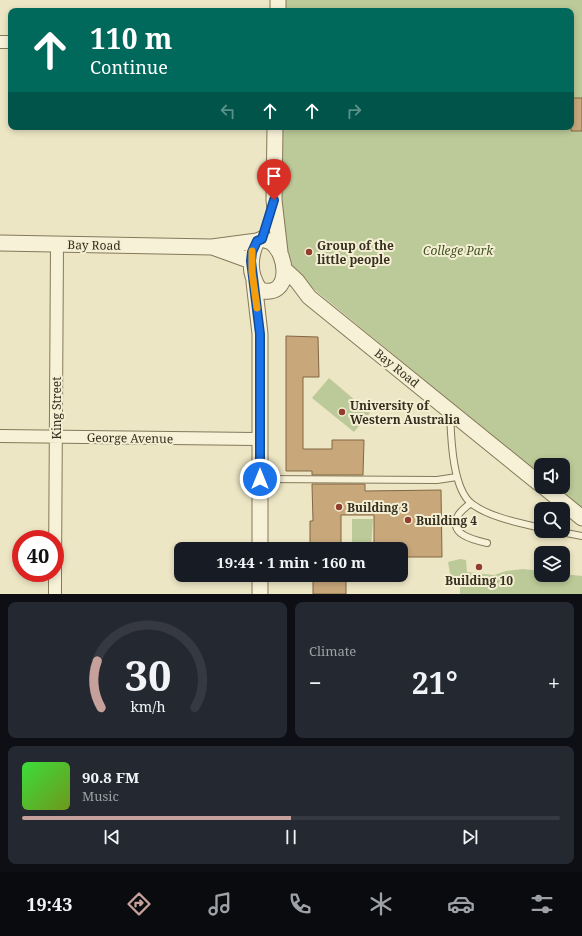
<!DOCTYPE html>
<html lang="en">
<head>
<meta charset="utf-8">
<style>
	body { margin:0; font-family:"Noto Serif",serif; background:#242831; color:#f1f3f6; height:100vh; display:flex; flex-direction:column; font-size:15px; white-space:nowrap }
	* { box-sizing:border-box; margin:0 }
	p { font-size:13px; color:#9ea1a6 }
	.icon { flex:none; width:22px; height:22px; fill:none; stroke:currentColor; stroke-width:2; stroke-linecap:round; stroke-linejoin:round }
	.map { position:relative; height:594px; overflow:hidden }
	.drawer { display:flex; flex-direction:column; gap:8px; padding:8px; background:#0d0f14; flex:1 }
	.drawer>* { flex:none }
	.guide { position:absolute; left:8px; top:8px; width:566px; height:122px; border-radius:8px; box-shadow:0 2px 6px #0003; background:#00695c; color:#fff; overflow:hidden }
	.controls { position:absolute; left:534px; top:458px; display:grid; gap:8px }
	.controls a { display:grid; place-items:center; width:36px; height:36px; border-radius:8px; background:#171b24; box-shadow:0 2px 6px #0003; font-size:20px }
	.speed { position:absolute; left:12px; top:530px; display:flex; gap:8px; font-size:20px; font-weight:700; text-align:center }
	.speed>* { display:grid; place-content:center; width:52px; height:52px; border-radius:50%; background:#171b24; box-shadow:0 2px 6px #0003; line-height:1 }
	.speed .limit { border:6px solid #d22; background:#fff; color:#111 }
	.pin { position:absolute; display:grid; place-items:center; width:34px; height:34px; color:#fff; margin:-41px -17px; border-radius:50% 50% 50% 0; rotate:-45deg; box-shadow:0 0 4px #0007 }
	.pin .icon { rotate:45deg }
	.me { position:absolute; width:44px; margin:-22px; rotate:0deg; stroke-linejoin:round; filter:drop-shadow(0 0 3px #0008) }
	.turn { display:flex; align-items:center; gap:14px; height:84px; padding:0 16px; font-size:18px }
	.turn .icon { width:52px; height:52px; stroke-width:2.5 }
	.turn b { display:block; font-size:28px; line-height:34px }
	.lanes { display:flex; align-items:center; height:38px; padding:0 16px; background:#0003; justify-content:center; gap:20px; direction:ltr }
	.lanes .off { opacity:.35 }
	.big { font-size:30px; font-weight:700; line-height:1.1 }
	.drawer .tile { flex:1; display:flex; flex-direction:column; justify-content:center; gap:6px; min-width:0; padding:0 14px; border-radius:8px; background:#242831 }
	.drawer .dial { align-items:center; gap:0 }
	.dial svg { height:104px; overflow:visible; fill:none; stroke:#363941; stroke-width:7; stroke-linecap:round; text-anchor:middle }
	.dial text { fill:#f1f3f6; stroke:none }
	.song { display:flex; align-items:center; gap:12px }
	.cover { width:48px; height:48px; border-radius:6px; background:linear-gradient(135deg,hsl(120 70% 55%),hsl(80 70% 35%)) }
	.played { height:4px; border-radius:2px; background:linear-gradient(90deg,#c6a19c 50%,#363941 50%) }
	.keys { display:flex; justify-content:space-around; direction:ltr }
	.heat { display:flex; justify-content:space-between; align-items:center; font-size:22px; direction:ltr }
	.drawer .tiles { flex:1; display:grid; gap:8px; grid-template-columns:1fr 1fr }
	.tile:last-child { grid-column:span 2 }
	.trip { position:absolute; left:174px; top:542px; width:234px; height:40px; border-radius:8px; background:#171b24; box-shadow:0 2px 6px #0003; font-weight:700; line-height:40px; text-align:center }
	.tab-bar { display:flex; height:64px; justify-content:space-around; align-items:center; background:#090b0e; color:#9ea1a6 }
	.tab-bar .icon { width:28px; height:28px }
	.tab-bar .selected { color:#c6a19c }
	.tab-bar b { font-size:18px; color:#f1f3f6 }
	.map>svg:first-child { display:block }
</style>
</head>
<body>
<div class="map">
<svg width="582" height="594" viewBox="0 0 582 594">
	<rect width="100%" height="100%" fill="#ece6c4"/>
	<!-- green -->
	<path fill="#bcc998" d="M286,0h296v510l-28,-23h9v-22h-22v11l-237,-195 -16,-17 -5,-35 -1,-36 1,-66h288v-116h-285z
		M329,378l41,35 -16,19 -42,-34z
		M352,519h21l-2,30h-19z
		M460,559l6,1 1,12 27,3 12,-4 17,-2 18,2v4l22,-1 19,2v18h-122v-8l-9,-7 -3,-17z
		M351,575h41l-6,6 -5,1h-30z"/>
	<!-- building -->
	<path fill="#c8a77b" stroke="#836642" d="M571,98h11v33h-11z
		M286,336l32,1 1,40h-16v72h29v-9h32l-1,35h-51v-4h-26z
		M312,484h53v7l76,-1 1,67h-41v-8h-27v-34h-33v34h-31v-28h3z
		M313,575h33v19h-33z"/>
	<g fill="none" stroke-linecap="round" stroke-linejoin="round">
		<!-- service casing -->
		<g stroke="#85785b" stroke-width="8">
			<path id="service" d="M450,413c1,23 2,76 22,91 17,13 48,19 69,24
				M260,479l177,1 20,-3
				M471,503c-4,3 -9,7 -12,11 -13,20 15,26 28,29
				M556,531l26,5"/>
		</g>
		<!-- minor casing -->
		<g stroke="#85785b" stroke-width="14">
			<path id="minor" d="M0,42h11
				M0,436l260,3
				M55,573l2,-329
				M55,594v-21"/>
		</g>
		<!-- tertiary casing -->
		<g stroke="#85785b" stroke-width="17">
			<path id="tertiary" d="M278,11v-11
				M275,127l-1,73 6,52
				M262,239c3,1 7,2 9,3 17,12 21,57 -11,48 -11,-15 -11,-32 -3,-49z
				M0,243l212,4 45,-6
				M215,248l36,13
				M284,269l13,12 12,16 232,188
				M254,282l6,52v215
				M544,487l38,31
				M260,594v-19"/>
		</g>
		<!-- service -->
		<use href="#service" stroke="#f7f2d7" stroke-width="6"/>
		<!-- minor -->
		<use href="#minor" stroke="#f7f2d7" stroke-width="12"/>
		<!-- tertiary -->
		<use href="#tertiary" stroke="#f7f2d7" stroke-width="15"/>
	</g>
	<g fill="none" stroke-linecap="round" stroke-linejoin="round">
		<!-- route casing -->
		<g stroke="#114b97" stroke-width="10">
			<path id="route" d="M260,479v-145l-9,-73 1,-9 5,-11 5,-2 12,-39"/>
		</g>
		<!-- route -->
		<use href="#route" stroke="#1a73e8" stroke-width="7"/>
		<!-- slow -->
		<path stroke="#f59e0b" stroke-width="7" d="M252,251v21l5,36"/>
	</g>
	<!-- markers -->
	<g fill="#923d2e" stroke="#f4efd3" stroke-width="1.5">
		<circle cx="309" cy="252" r="4"/>
		<circle cx="342" cy="412" r="4"/>
		<circle cx="339" cy="507" r="4"/>
		<circle cx="408" cy="520" r="4"/>
		<circle cx="479" cy="567" r="4"/>
	</g>
	<g text-anchor="middle" dominant-baseline="central" stroke-width="4" stroke-linejoin="round" paint-order="stroke">
		<!-- street labels -->
		<g font-size="12" fill="#362e1e" stroke="#f4efd3">
			<text transform="translate(94 245) rotate(1)">Bay Road</text>
			<text transform="translate(397 368) rotate(39)">Bay Road</text>
			<text transform="translate(56 408) rotate(-90)">King Street</text>
			<text transform="translate(130 438) rotate(1)">George Avenue</text>
		</g>
		<!-- poi labels -->
		<g font-size="12" font-weight="bold" fill="#362e1e" stroke="#f4efd3" text-anchor="start">
			<text x="317" y="245">Group of the<tspan x="317" dy="14">little people</tspan></text>
			<text x="350" y="405">University of<tspan x="350" dy="14">Western Australia</tspan></text>
			<text x="347" y="507">Building 3</text>
			<text x="416" y="520">Building 4</text>
			<text x="479" y="580" text-anchor="middle">Building 10</text>
		</g>
		<!-- park labels -->
		<g font-size="12" font-style="italic" fill="#405226" stroke="#f4efd3">
			<text x="458" y="250">College Park</text>
		</g>
	</g>
</svg>
<div class="controls">
<a><svg class="icon" aria-label="sound" viewBox="0 0 24 24"><path d="M4 9h4l5-4v14l-5-4H4zM17 9q2 3 0 6"/></svg></a>
<a><svg class="icon" aria-label="search" viewBox="0 0 24 24"><circle cx="10" cy="10" r="6"/><path d="M15 15l6 6"/></svg></a>
<a><svg class="icon" aria-label="layers" viewBox="0 0 24 24"><path d="M12 4l9 5-9 5-9-5zM3 14l9 5 9-5"/></svg></a>
</div>
<div class="speed"><div class="limit">40</div></div>
<div class="pin" style="left:274px;top:200px;background:#d93025"><svg class="icon" aria-label="arrive" viewBox="0 0 24 24"><path d="M6 21V4h12l-3 4 3 4H6"/></svg></div>
<svg class="me" style="left:260px;top:479px" viewBox="-20 -20 40 40"><circle r="17" fill="#1a73e8" stroke="#fff" stroke-width="3"/><path d="M0-11L8 9 0 5-8 9z" fill="#fff"/></svg>
<div class="trip">19:44 · 1 min · 160 m</div>
<div class="guide">
<div class="turn"><svg class="icon" aria-label="ahead" viewBox="0 0 24 24"><path d="M12 20V5M6 11l6-6 6 6"/></svg><div><b>110 m</b>Continue</div></div>
<div class="lanes"><svg class="icon off" aria-label="left" viewBox="0 0 24 24"><path d="M17 20v-9H6M10 6l-5 5 5 5"/></svg><svg class="icon" aria-label="ahead" viewBox="0 0 24 24"><path d="M12 20V5M6 11l6-6 6 6"/></svg><svg class="icon" aria-label="ahead" viewBox="0 0 24 24"><path d="M12 20V5M6 11l6-6 6 6"/></svg><svg class="icon off" aria-label="right" viewBox="0 0 24 24"><path d="M7 20v-9h11M14 6l5 5-5 5"/></svg></div>
</div>
</div>
<section class="drawer">
<div class="tiles">
<div class="tile dial"><svg viewBox="0 0 100 80">
<path d="M14 69A42 42 0 1 1 86 69"/>
<path d="M14 69A42 42 0 0 1 11 33" stroke="#c6a19c"/>
<text x="50" y="56" font-size="32" font-weight="700">30</text>
<text x="50" y="72" font-size="11">km/h</text>
</svg></div>
<div class="tile"><p>Climate</p>
<div class="heat"><a>−</a><b class="big">21°</b><a>+</a></div>
</div>
<div class="tile">
<div class="song"><i class="cover"></i><div><b>90.8 FM</b><p>Music</p></div></div>
<div class="played"></div>
<div class="keys"><svg class="icon" aria-label="previous" viewBox="0 0 24 24"><path d="M18 5L8 12l10 7zM5 5v14"/></svg><svg class="icon" aria-label="pause" viewBox="0 0 24 24"><path d="M8 5v14M16 5v14"/></svg><svg class="icon" aria-label="next" viewBox="0 0 24 24"><path d="M6 5l10 7-10 7zM19 5v14"/></svg></div>
</div>
</div>
</section>
<nav class="tab-bar">
<b>19:43</b>
<svg class="icon selected" aria-label="directions" viewBox="0 0 24 24"><path d="M12 3l9 9-9 9-9-9zM9 14v-3h6M13 9l2 2-2 2"/></svg>
<svg class="icon" aria-label="music" viewBox="0 0 24 24"><path d="M9 18V5l10-2v13"/><circle cx="6" cy="18" r="3"/><circle cx="16" cy="16" r="3"/></svg>
<svg class="icon" aria-label="phone" viewBox="0 0 24 24"><path d="M5 4h4l2 5-3 2q2 4 5 5l2-3 5 2v4C11 20 4 13 5 4z"/></svg>
<svg class="icon" aria-label="climate" viewBox="0 0 24 24"><path d="M12 3v18M4 7l16 10M4 17L20 7"/></svg>
<svg class="icon" aria-label="car" viewBox="0 0 24 24"><path d="M5 17H2v-5l4-1 3-4h7l3 4 3 1v5h-3M9 17h6M6 11h13"/><circle cx="7" cy="17" r="2"/><circle cx="17" cy="17" r="2"/></svg>
<svg class="icon" aria-label="filters" viewBox="0 0 24 24"><path d="M4 7h16M4 17h16"/><circle cx="9" cy="7" r="2"/><circle cx="15" cy="17" r="2"/></svg>
</nav>
</body>
</html>
